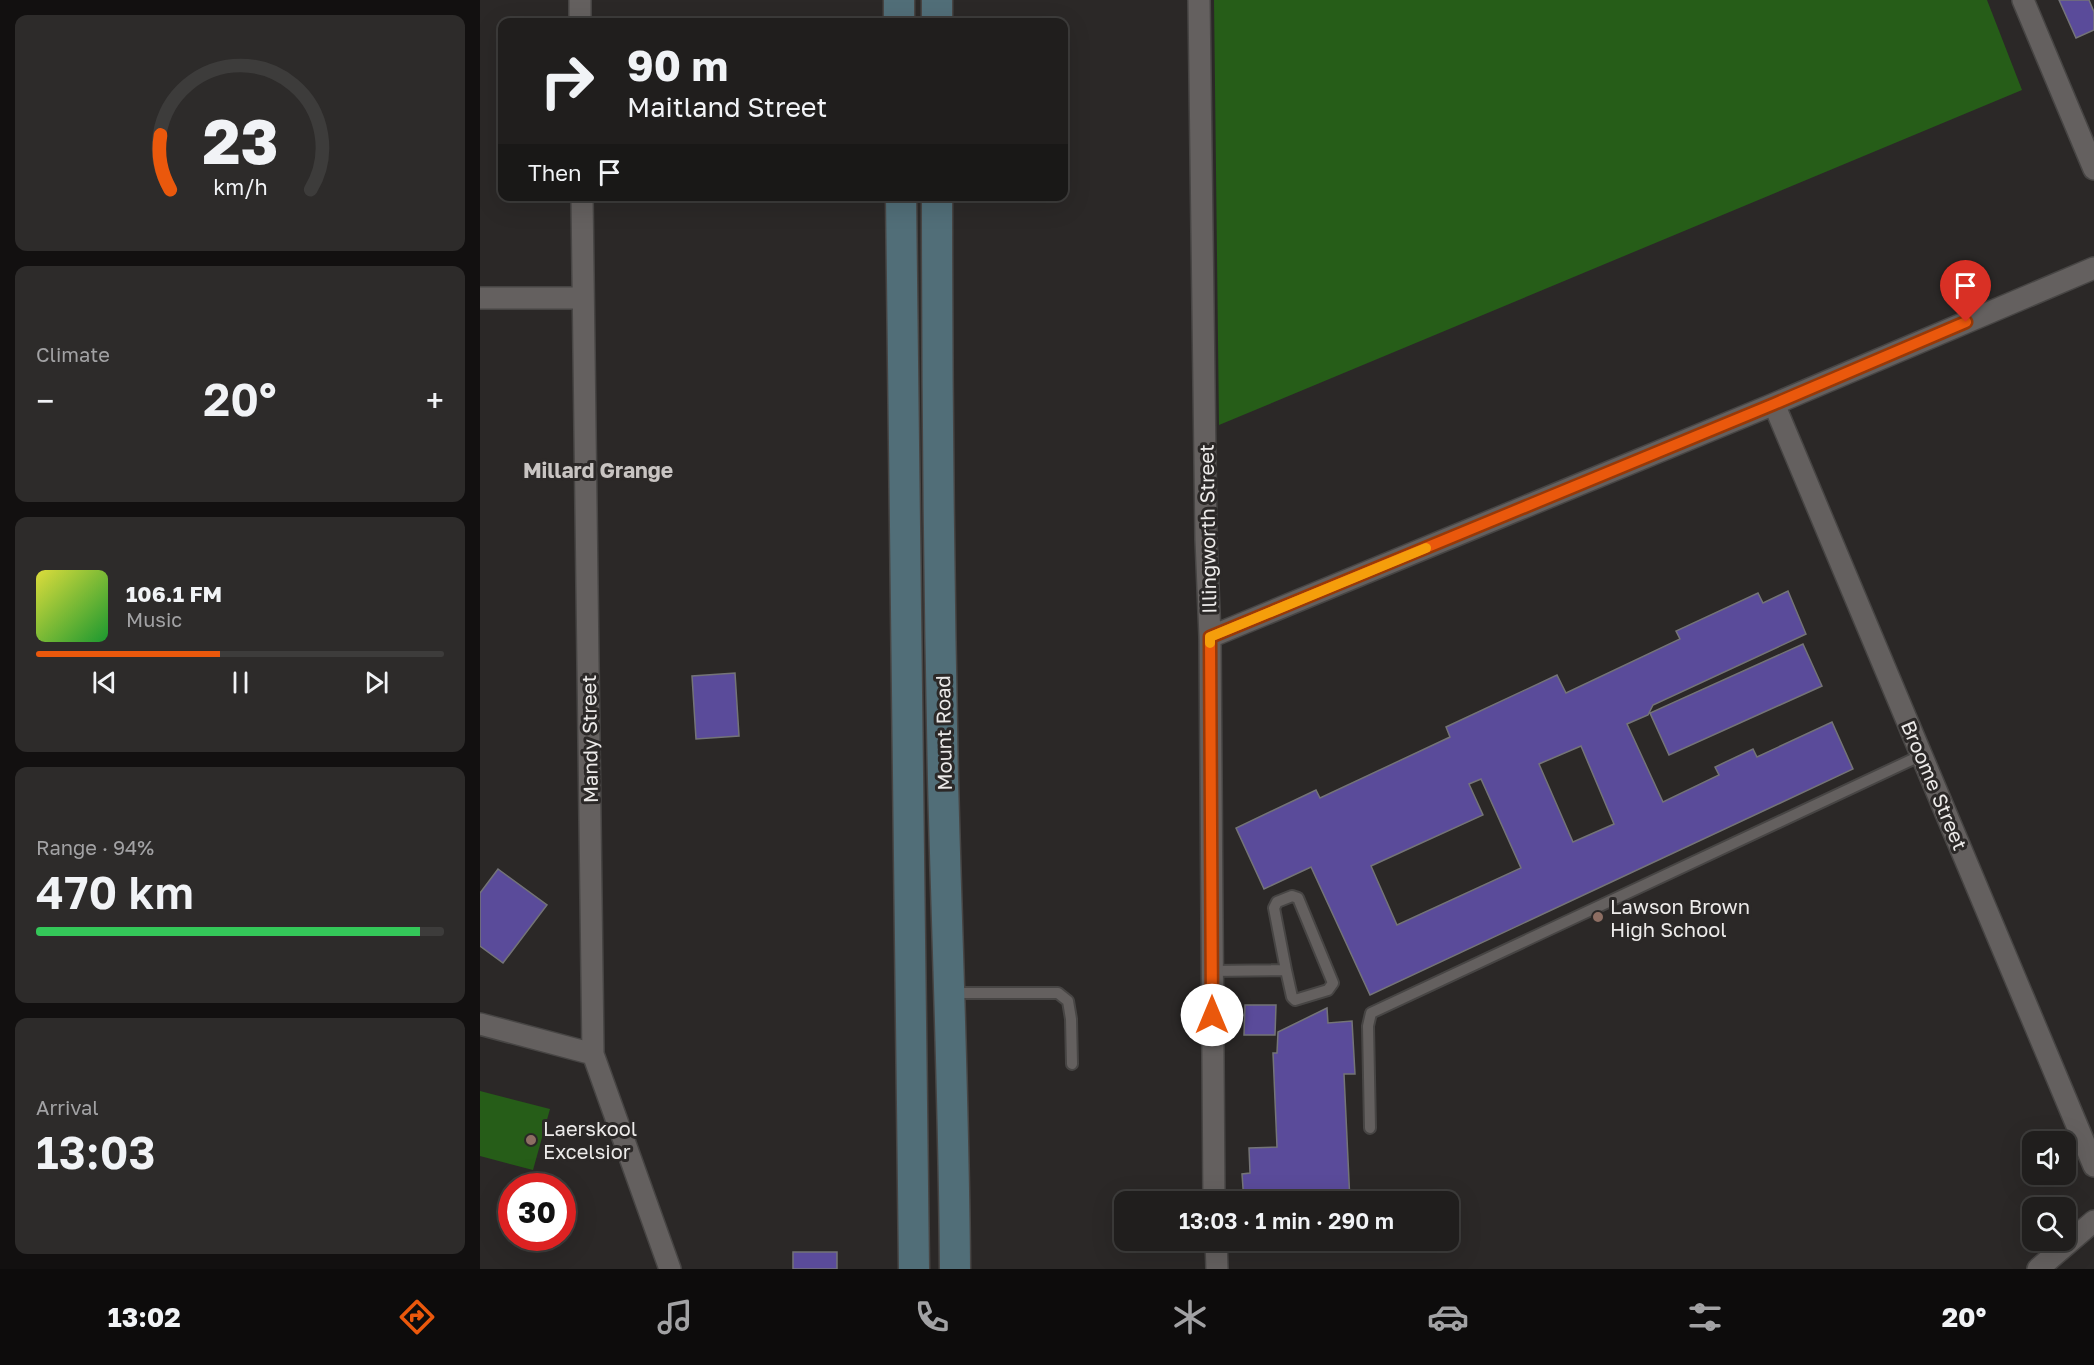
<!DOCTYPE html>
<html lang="en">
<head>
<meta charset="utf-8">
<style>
	body { margin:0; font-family:"Golos Text",sans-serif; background:#2d2b2a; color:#f1f3f6; height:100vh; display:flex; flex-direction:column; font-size:22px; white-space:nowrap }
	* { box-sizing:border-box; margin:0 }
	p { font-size:20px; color:#a2a2a4 }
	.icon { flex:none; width:33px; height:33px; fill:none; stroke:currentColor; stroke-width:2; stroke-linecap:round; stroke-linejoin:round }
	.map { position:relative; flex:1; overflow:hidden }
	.details { display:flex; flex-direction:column; gap:15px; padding:15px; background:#121010; width:480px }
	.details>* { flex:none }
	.banner { position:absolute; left:18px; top:18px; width:570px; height:183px; border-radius:12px; box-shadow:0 6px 24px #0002,0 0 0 2px #3d3c3b; background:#201e1d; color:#f1f3f6; overflow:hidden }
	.buttons { position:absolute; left:1542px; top:1131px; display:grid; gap:12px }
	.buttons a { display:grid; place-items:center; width:54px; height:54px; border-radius:12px; background:#201e1d; box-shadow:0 6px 24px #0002,0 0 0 2px #3d3c3b; font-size:30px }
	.speed { position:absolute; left:18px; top:1173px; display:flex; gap:12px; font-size:30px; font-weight:700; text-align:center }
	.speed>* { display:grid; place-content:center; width:78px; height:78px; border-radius:50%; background:#201e1d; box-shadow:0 6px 24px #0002,0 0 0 2px #3d3c3b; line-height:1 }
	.speed .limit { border:9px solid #d22; background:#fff; color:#111 }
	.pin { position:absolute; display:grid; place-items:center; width:51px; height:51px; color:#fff; margin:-62px -26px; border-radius:50% 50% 50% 0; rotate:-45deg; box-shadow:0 0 6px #0007 }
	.pin .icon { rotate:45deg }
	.me { position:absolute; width:66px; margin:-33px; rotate:0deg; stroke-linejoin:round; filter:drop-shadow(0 0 4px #0008) }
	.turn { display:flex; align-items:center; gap:21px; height:126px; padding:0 30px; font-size:27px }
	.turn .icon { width:78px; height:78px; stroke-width:2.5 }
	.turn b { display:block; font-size:42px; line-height:51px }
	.then { display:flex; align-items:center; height:57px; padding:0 30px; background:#0003; gap:12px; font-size:22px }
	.big { font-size:45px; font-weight:600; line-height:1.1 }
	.details .widget { flex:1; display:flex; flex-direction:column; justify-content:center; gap:9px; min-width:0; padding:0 21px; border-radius:12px; background:#2d2b2a }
	.details .dial { align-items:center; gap:0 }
	.dial svg { height:156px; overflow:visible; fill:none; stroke:#3d3c3b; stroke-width:7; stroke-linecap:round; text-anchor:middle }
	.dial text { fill:#f1f3f6; stroke:none }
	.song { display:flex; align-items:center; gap:18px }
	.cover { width:72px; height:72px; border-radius:9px; background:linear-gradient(135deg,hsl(60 70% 55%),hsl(130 70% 35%)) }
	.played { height:6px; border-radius:3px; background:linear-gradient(90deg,#ea580c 45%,#3d3c3b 45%) }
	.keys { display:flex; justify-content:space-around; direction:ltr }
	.heat { display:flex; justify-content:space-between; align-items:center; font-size:33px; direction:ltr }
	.charge { height:9px; border-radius:4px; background:linear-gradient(90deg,#34c759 94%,#3d3c3b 0) }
	.trip { position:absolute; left:634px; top:1191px; width:345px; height:60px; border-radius:12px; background:#201e1d; box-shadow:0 6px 24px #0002,0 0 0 2px #3d3c3b; font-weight:600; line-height:60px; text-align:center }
	.dock { display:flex; height:96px; justify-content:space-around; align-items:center; background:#0d0c0c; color:#a2a2a4 }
	.dock .icon { width:42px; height:42px }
	.dock .on { color:#ea580c }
	.dock b { font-size:27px; color:#f1f3f6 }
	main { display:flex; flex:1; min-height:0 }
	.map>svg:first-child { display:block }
</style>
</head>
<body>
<main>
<section class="details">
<div class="widget dial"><svg viewBox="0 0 100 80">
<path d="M14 69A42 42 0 1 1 86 69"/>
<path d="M14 69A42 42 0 0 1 9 41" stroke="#ea580c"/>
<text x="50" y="56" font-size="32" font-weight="700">23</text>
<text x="50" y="72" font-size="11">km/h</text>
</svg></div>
<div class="widget"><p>Climate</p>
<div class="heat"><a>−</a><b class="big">20°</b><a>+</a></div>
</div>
<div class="widget">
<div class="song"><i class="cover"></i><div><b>106.1 FM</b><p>Music</p></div></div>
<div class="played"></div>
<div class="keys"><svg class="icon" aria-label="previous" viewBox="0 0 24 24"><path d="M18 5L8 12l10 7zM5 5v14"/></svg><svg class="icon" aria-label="pause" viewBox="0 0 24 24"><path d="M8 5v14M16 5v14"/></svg><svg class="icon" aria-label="next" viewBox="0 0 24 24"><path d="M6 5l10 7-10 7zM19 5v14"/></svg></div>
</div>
<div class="widget"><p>Range · 94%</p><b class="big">470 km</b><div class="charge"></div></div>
<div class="widget"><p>Arrival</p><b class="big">13:03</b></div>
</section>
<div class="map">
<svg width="1614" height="1269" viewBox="0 0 1614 1269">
	<rect width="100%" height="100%" fill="#2b2827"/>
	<!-- green -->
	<path fill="#265d18" d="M734,0h773l35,90 -803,335z
		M0,1091l70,18 -17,61 -53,-14z"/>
	<!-- building -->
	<path fill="#5a4b9a" stroke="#747477" stroke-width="1.5" fill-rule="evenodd" d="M1579,0h30l5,12v18l-18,8z
		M1308,591l18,43 -153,71 -5,10 -21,9 36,78 56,-27 -4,-8 38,-18 4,8 75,-35 21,47 -483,226 -59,-128 -47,22 -28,-61 80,-38 4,8 130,-61 -4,-10 111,-52 9,18 114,-54 -4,-8 82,-38 5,10zM1101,746l33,78 -41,18 -34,-78zM1001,779l40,89 -124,57 -26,-59 112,-51 -14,-31z
		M1323,644l19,42 -153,69 -19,-42z
		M255,673l4,63 -43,3 -4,-63z
		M18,869l49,36 -44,58 -23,-17v-53z
		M765,1005h31l-1,30h-31z
		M847,1008l1,15 24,-2 3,53h-11l6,128h-106l-2,-28 8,-1 -1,-25 28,-1 -4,-94h4l1,-21z
		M313,1252h44v17h-44z"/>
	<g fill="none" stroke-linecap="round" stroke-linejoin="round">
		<!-- service casing -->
		<g stroke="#474544" stroke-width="14">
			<path id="service" d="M732,971l74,-1 -12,-62 3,-6 15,-6 6,2 35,85 -5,7 -33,10 -3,-3 -6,-27
				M470,993h108l10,8 3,18 1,45
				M890,1128l-2,-102 3,-13 551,-258"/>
		</g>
		<!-- minor casing -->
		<g stroke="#474544" stroke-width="24">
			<path id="minor" d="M100,0v22
				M719,0l7,539 4,98 4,565
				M1543,0l71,169
				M102,196l11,858 77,215
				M0,298h103
				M1294,404l320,762
				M730,637l564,-233 320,-136
				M0,1024l113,30
				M736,1240l1,29
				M1558,1269l56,-48"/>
		</g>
		<!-- secondary casing -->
		<g stroke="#474544" stroke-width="33">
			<path id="secondary" d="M419,0v22
				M457,0v22
				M421,196l13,1073
				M457,196c0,195 2,389 6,583 4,163 11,326 12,490"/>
		</g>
		<!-- service -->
		<use href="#service" stroke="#64605f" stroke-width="10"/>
		<!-- minor -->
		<use href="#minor" stroke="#64605f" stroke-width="21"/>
		<!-- secondary -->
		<use href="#secondary" stroke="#516e78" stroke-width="30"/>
	</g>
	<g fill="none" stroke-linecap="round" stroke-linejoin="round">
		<!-- route casing -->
		<g stroke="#983908" stroke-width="15">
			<path id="route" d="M732,1015l-2,-378 564,-233 192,-82"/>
		</g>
		<!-- route -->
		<use href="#route" stroke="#ea580c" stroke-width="10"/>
		<!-- slow -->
		<path stroke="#f59e0b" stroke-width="10" d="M730,643v-6l216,-89"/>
	</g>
	<!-- markers -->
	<g fill="#8d6e63" stroke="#2b2827" stroke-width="2">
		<circle cx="1118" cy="917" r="6"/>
		<circle cx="51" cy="1140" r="6"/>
	</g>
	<g text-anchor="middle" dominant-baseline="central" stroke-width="6" stroke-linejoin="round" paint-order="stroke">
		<!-- street labels -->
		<g font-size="20" fill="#eceae9" stroke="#2b2827">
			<text transform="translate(727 529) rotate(-91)">Illingworth Street</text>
			<text transform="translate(463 733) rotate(-91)">Mount Road</text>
			<text transform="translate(109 739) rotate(-91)">Mandy Street</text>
			<text transform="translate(1455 785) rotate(67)">Broome Street</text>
		</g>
		<!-- poi labels -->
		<g font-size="20" fill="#eceae9" stroke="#2b2827" text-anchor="start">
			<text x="1130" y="906">Lawson Brown<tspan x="1130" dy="23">High School</tspan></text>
			<text x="63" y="1128">Laerskool<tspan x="63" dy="23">Excelsior</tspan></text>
		</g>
		<!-- neighbourhood labels -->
		<g font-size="21" font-weight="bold" fill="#c8c4c2" stroke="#2b2827">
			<text x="118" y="470">Millard Grange</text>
		</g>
	</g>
</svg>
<div class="buttons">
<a><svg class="icon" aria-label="sound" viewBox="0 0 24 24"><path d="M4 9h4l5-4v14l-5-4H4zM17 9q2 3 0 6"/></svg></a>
<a><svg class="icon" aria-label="search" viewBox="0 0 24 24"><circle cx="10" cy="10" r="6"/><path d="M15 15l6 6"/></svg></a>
</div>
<div class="speed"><div class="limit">30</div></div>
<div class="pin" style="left:1486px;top:322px;background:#d93025"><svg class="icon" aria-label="arrive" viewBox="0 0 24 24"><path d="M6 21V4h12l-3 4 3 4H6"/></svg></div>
<svg class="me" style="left:732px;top:1015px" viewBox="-20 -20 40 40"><circle r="19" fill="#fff"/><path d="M0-13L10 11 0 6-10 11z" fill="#ea580c"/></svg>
<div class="trip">13:03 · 1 min · 290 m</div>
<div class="banner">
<div class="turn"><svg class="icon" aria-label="right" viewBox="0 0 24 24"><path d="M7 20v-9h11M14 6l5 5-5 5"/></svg><div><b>90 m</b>Maitland Street</div></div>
<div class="then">Then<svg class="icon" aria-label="arrive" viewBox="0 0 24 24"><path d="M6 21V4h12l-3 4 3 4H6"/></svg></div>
</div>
</div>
</main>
<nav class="dock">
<b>13:02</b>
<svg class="icon on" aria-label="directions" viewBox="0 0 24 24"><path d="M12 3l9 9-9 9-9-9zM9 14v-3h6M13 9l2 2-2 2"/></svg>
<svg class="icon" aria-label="music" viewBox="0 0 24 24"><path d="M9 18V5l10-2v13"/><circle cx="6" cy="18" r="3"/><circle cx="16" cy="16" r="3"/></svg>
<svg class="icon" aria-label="phone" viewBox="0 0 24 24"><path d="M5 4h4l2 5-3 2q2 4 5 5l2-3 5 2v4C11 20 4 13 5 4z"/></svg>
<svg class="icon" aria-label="climate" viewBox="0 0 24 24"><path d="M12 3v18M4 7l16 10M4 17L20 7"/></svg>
<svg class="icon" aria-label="car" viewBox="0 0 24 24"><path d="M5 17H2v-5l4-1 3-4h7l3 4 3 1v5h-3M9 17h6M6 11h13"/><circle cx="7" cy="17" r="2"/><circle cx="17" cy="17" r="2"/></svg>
<svg class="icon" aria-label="filters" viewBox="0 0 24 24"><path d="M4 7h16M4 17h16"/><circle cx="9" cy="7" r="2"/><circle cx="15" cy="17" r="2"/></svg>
<b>20°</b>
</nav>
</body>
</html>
